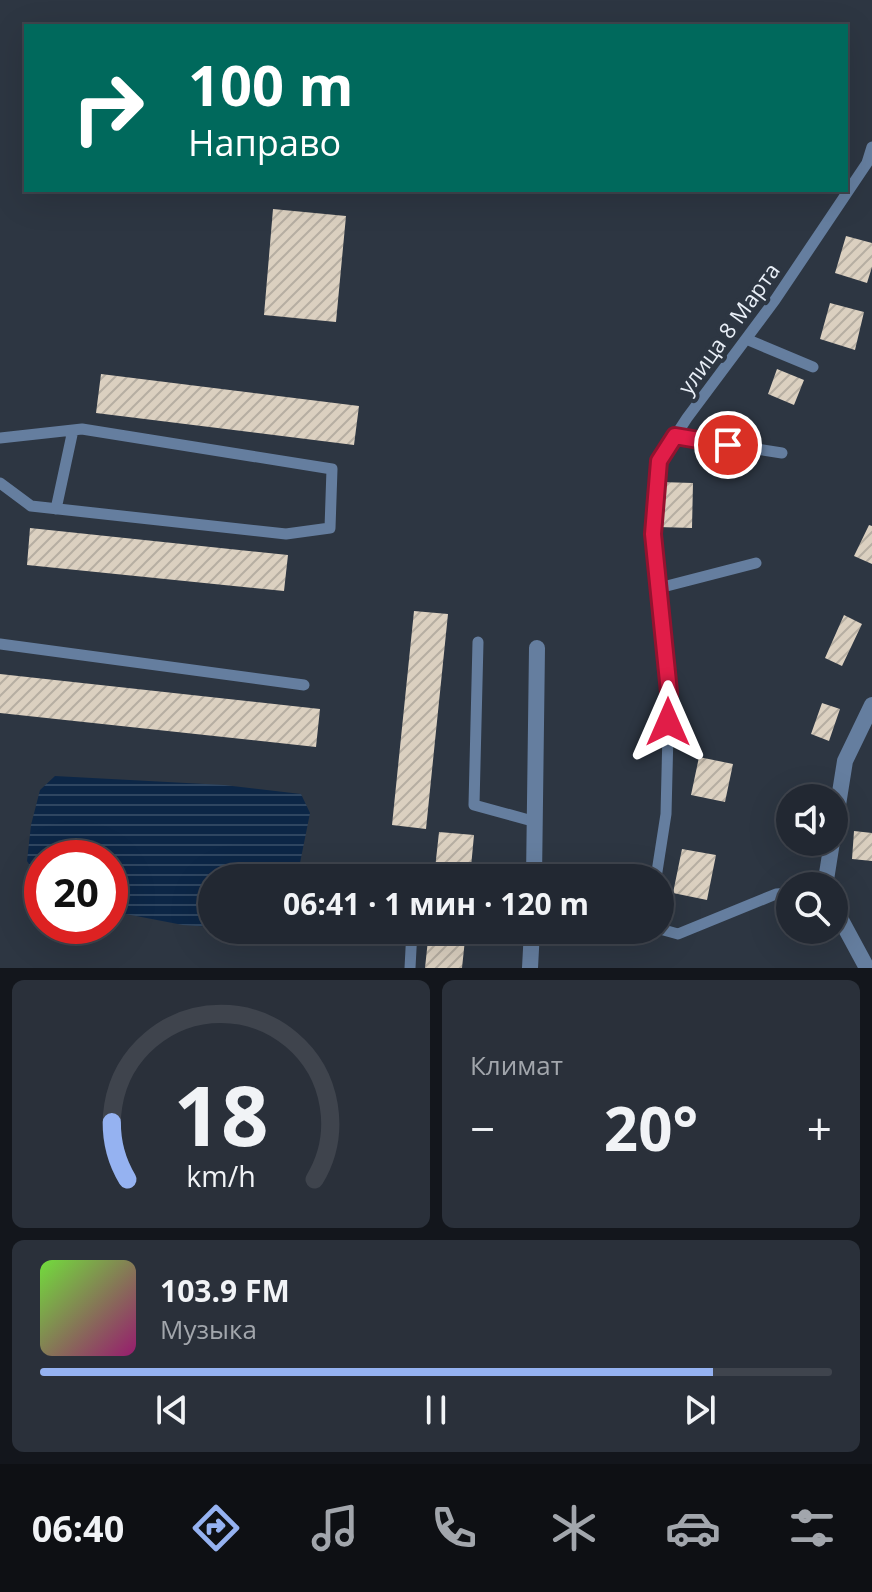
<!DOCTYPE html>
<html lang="ru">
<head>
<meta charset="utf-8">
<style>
	body { margin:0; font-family:"Open Sans",sans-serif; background:#2a303a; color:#f1f3f6; height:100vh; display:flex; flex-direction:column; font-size:30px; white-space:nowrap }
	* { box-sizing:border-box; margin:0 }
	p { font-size:26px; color:#a2a6ac }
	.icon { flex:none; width:44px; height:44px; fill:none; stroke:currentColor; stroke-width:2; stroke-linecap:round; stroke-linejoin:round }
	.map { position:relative; height:968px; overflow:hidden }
	.drawer { display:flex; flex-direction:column; gap:12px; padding:12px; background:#13161c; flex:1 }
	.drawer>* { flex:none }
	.guide { position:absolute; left:24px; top:24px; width:824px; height:168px; border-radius:0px; box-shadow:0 8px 32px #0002,0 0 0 2px #3f444d; background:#00695c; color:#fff; overflow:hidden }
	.tools { position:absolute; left:776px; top:784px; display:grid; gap:16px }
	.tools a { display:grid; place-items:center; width:72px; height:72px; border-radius:50%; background:#222832; box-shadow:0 8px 32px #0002,0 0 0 2px #3f444d; font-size:40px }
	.speed { position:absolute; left:24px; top:840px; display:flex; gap:16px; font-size:40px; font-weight:700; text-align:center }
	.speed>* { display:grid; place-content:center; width:104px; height:104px; border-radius:50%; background:#222832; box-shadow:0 8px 32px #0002,0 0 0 2px #3f444d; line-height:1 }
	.speed .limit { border:12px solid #d22; background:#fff; color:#111 }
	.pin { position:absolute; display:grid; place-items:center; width:68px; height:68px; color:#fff; margin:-34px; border:4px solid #fff; border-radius:50%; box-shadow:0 2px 8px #0007 }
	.me { position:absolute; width:88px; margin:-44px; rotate:0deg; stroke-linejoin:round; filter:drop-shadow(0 0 6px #0008) }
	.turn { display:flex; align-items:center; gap:28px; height:168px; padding:0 32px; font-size:36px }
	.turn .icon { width:104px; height:104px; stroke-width:2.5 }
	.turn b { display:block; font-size:56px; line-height:68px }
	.big { font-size:60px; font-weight:700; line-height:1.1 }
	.drawer .widget { flex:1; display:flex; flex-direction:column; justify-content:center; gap:12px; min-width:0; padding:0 28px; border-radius:12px; background:#2a303a }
	.drawer .dial { align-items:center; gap:0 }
	.dial svg { height:208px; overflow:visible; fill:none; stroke:#3f444d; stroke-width:7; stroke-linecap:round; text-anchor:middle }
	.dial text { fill:#f1f3f6; stroke:none }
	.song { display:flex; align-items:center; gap:24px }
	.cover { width:96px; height:96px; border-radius:12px; background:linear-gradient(135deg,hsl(100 70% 55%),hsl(320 70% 35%)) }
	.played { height:8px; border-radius:4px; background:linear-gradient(90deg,#95b2f1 85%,#3f444d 85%) }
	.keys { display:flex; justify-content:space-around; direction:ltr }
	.heat { display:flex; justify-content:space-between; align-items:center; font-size:44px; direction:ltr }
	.drawer .tiles { flex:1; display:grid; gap:12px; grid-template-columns:1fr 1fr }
	.widget:last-child { grid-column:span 2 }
	.trip { position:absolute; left:198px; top:864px; width:476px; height:80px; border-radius:40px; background:#222832; box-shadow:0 8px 32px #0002,0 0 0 2px #3f444d; font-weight:700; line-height:80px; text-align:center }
	.menu { display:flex; height:128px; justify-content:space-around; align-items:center; background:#0e1014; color:#a2a6ac }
	.menu .icon { width:56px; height:56px }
	.menu .on { color:#95b2f1 }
	.menu b { font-size:36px; color:#f1f3f6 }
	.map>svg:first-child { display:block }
</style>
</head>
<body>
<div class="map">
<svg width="872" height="968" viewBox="0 0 872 968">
	<defs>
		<pattern id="water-rules" width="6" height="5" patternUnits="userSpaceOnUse" patternTransform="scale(2)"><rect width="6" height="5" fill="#0c2646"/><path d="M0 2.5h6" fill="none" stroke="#2f4661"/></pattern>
		<pattern id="building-hatch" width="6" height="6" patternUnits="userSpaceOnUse" patternTransform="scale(2)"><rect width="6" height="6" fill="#dbd0c0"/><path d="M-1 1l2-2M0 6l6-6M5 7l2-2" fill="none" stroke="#b6aea2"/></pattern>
	</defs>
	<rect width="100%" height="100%" fill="#2d3642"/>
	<!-- water -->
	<path fill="url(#water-rules)" d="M55,776l169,9 77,9 9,19 -13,65h-85v49l-29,-2 -73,-14v-53h-68v27l-15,-24 4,-36 9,-35z"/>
	<!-- building -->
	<path fill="url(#building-hatch)" d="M273,209l73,7 -10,106 -72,-7z
		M846,236l26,7v24l-5,16 -32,-10z
		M830,303l34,9 -9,38 -35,-11z
		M777,369l27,11 -10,25 -26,-11z
		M101,374l258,32 -5,39 -258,-32z
		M660,482l33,1 -1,45 -34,-1z
		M869,525l3,1v38l-18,-8z
		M30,528l258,27 -4,36 -257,-26z
		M414,611l34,3 -22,215 -34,-4z
		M844,615l18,9 -20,42 -17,-8z
		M0,674l320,35 -4,38 -316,-34z
		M822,703l18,6 -11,32 -18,-7z
		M699,757l34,7 -8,38 -34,-7z
		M854,831l18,2v28l-20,-2z
		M439,832l35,3 -4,43h-36z
		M682,849l34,6 -9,45 -34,-7z
		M429,930h37l-4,38h-37z"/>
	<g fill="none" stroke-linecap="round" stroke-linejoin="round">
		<!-- lane -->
		<path stroke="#657e9f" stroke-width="11" d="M746,339l67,28
			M675,436l107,17
			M0,438l82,-9 250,40 -2,59 -44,6 -255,-28 -31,-23
			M56,509l17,-79
			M659,588l97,-25
			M478,642l-4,163 62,17
			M0,644l304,41
			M415,878l1,-4
			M656,878l10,-64 3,-122 -16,-158 6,-73 28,-43 88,-118 92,-137 5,-16
			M660,929l18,5 98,-40 14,-1
			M410,968l2,-38"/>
		<!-- street -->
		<path stroke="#657e9f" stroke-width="16" d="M834,830l11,-69 27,-56
			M534,878l3,-230
			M825,886l7,-44
			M834,907l33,61
			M530,968l2,-38"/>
	</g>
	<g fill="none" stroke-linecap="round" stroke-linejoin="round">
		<!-- route casing -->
		<g stroke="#92132f" stroke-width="20">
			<path id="route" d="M668,722l1,-30 -16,-158 6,-73 16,-25 53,9"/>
		</g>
		<!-- route -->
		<use href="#route" stroke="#e11d48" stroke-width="14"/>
	</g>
	<g text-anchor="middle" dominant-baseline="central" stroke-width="8" stroke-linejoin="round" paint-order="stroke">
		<!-- street labels -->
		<g font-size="22" fill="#e9eff7" stroke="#2d3642">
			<text transform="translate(728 328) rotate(-54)">улица 8 Марта</text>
		</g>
	</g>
</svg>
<div class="tools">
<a><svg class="icon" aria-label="sound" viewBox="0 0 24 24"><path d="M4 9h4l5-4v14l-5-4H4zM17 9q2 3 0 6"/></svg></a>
<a><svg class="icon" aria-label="search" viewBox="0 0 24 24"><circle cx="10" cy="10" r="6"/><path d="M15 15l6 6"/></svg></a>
</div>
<div class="speed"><div class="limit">20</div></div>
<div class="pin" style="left:728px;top:445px;background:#d93025"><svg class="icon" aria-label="arrive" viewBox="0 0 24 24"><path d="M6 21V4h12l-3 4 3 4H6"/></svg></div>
<svg class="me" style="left:668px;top:722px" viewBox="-20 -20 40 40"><path d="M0-17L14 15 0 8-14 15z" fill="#e11d48" stroke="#fff" stroke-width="4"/></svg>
<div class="trip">06:41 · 1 мин · 120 m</div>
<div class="guide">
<div class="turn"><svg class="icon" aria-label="right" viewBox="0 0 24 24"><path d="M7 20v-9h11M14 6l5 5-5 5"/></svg><div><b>100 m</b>Направо</div></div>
</div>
</div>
<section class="drawer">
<div class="tiles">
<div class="widget dial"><svg viewBox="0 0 100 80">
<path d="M14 69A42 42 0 1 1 86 69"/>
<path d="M14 69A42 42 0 0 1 8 47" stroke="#95b2f1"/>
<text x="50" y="56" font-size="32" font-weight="700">18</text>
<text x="50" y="72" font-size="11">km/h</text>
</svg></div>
<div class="widget"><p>Климат</p>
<div class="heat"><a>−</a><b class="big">20°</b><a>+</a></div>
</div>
<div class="widget">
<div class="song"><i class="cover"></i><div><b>103.9 FM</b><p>Музыка</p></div></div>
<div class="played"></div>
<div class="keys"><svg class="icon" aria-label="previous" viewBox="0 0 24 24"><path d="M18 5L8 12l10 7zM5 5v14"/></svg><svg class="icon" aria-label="pause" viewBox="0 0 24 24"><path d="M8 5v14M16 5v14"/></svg><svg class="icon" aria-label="next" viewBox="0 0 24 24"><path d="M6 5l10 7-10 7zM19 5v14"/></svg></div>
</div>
</div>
</section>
<nav class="menu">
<b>06:40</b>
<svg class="icon on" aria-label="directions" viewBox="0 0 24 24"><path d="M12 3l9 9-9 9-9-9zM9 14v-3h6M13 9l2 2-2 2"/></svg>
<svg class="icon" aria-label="music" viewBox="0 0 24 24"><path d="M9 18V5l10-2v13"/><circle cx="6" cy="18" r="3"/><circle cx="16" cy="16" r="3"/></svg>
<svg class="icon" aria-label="phone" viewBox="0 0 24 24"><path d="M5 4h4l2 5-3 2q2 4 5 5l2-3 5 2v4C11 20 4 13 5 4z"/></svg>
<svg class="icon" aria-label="climate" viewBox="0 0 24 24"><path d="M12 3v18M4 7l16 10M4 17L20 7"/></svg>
<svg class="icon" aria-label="car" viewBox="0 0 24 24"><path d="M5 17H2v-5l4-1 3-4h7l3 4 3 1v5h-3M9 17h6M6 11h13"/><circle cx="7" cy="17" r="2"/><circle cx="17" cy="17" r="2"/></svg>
<svg class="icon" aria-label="filters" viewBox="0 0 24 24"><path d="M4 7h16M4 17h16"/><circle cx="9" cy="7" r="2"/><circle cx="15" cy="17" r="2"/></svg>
</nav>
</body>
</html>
